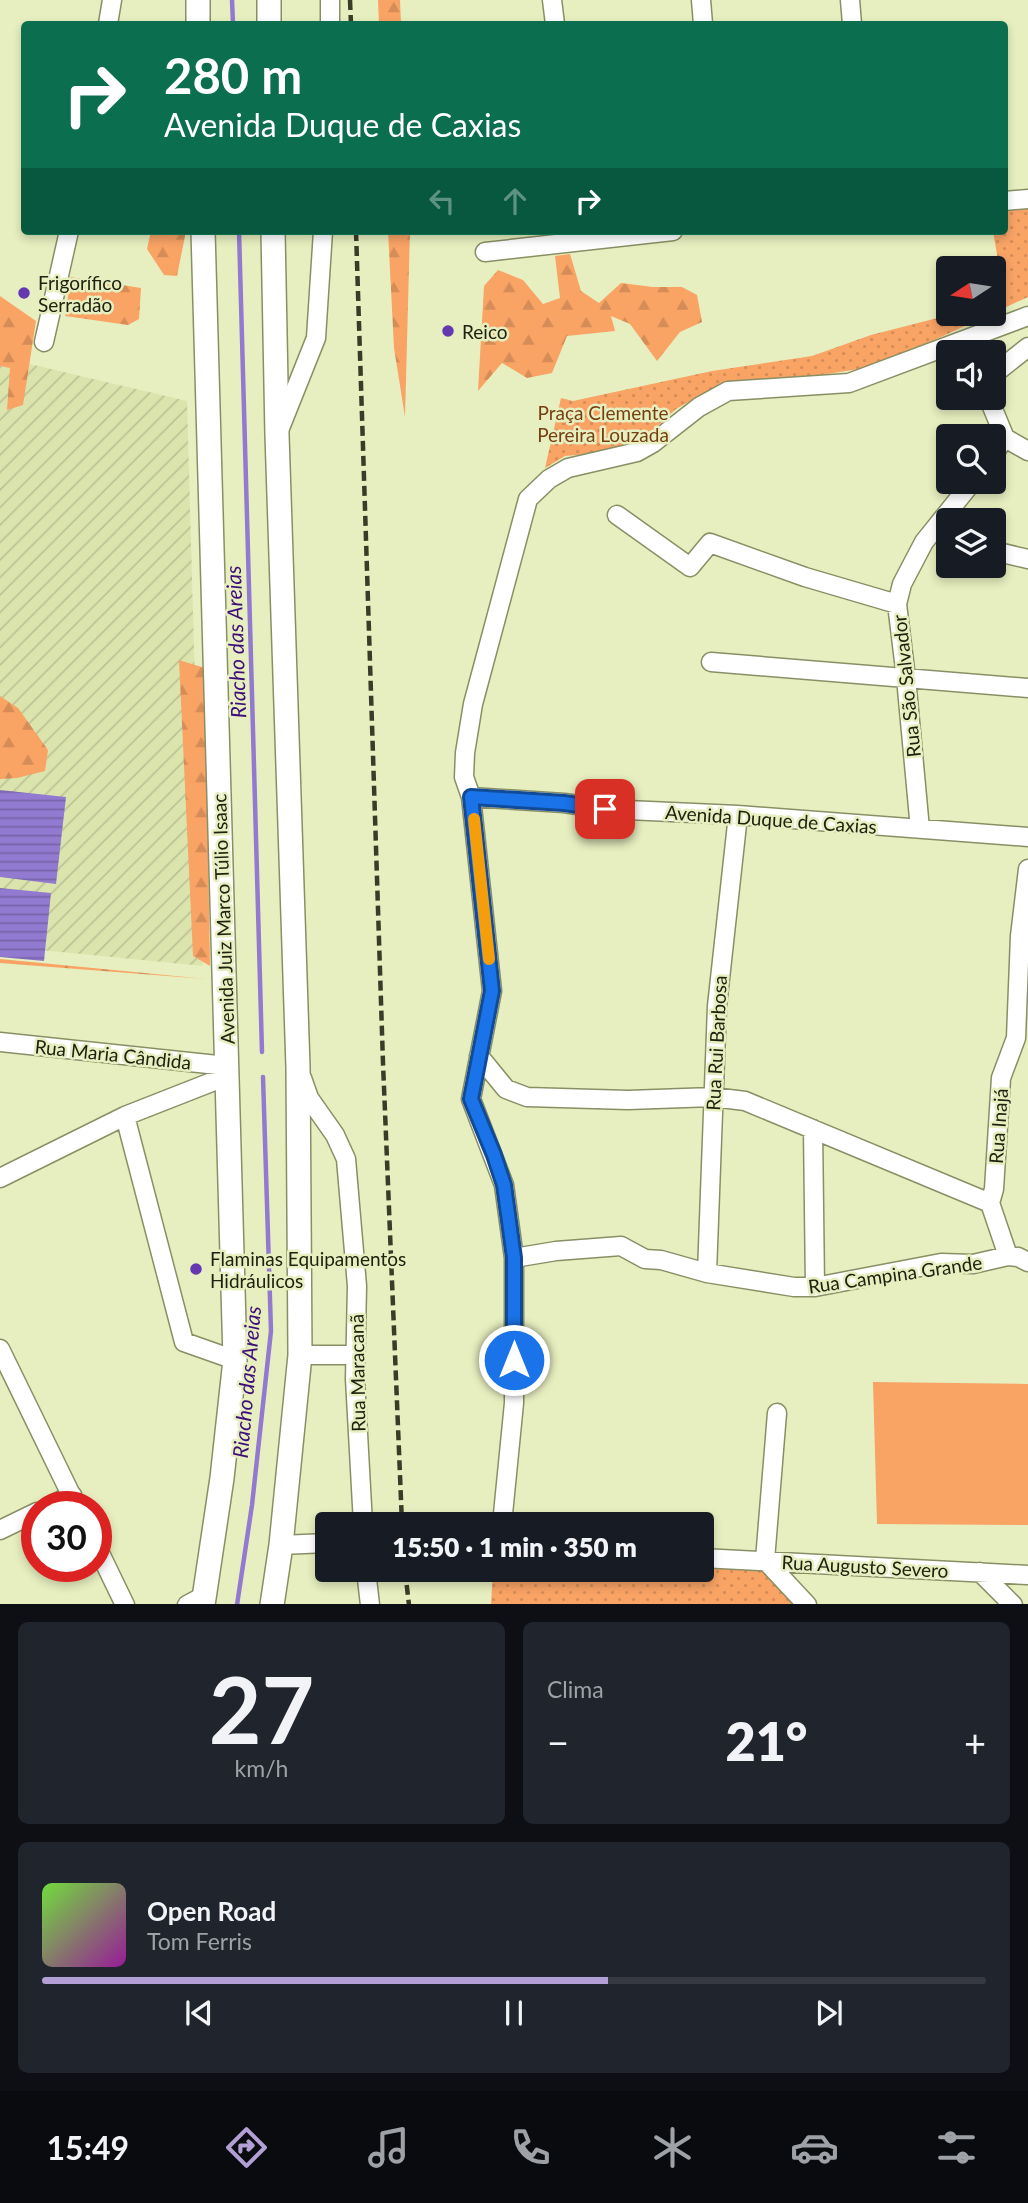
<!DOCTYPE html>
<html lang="pt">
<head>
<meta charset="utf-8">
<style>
	body { margin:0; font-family:Lato,sans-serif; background:#20242c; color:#f1f3f6; height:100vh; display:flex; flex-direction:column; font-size:26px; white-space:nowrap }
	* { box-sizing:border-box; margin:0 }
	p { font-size:23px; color:#9ea1a6 }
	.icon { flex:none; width:38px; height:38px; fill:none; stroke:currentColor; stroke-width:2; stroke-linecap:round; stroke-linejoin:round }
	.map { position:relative; height:1604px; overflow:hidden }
	.side { display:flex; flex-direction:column; gap:18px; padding:18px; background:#0d0f14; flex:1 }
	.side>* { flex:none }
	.top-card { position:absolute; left:21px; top:21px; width:987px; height:214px; border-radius:7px; box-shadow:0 4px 10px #0003; background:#0b6e4f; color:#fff; overflow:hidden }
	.needle { width:46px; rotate:258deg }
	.controls { position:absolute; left:936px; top:256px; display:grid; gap:14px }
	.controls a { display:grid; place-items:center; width:70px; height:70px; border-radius:7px; background:#171b24; box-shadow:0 4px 10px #0003; font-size:35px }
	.speed { position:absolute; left:21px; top:1491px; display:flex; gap:14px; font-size:35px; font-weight:700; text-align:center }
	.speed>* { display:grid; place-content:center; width:91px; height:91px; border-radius:50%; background:#171b24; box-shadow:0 4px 10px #0003; line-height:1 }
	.speed .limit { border:10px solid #d22; background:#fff; color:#111 }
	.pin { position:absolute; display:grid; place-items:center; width:60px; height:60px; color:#fff; margin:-30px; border-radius:14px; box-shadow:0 4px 10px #0006 }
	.me { position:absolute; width:77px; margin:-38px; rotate:0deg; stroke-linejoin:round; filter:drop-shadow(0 0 5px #0008) }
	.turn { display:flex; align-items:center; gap:24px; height:147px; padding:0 28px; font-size:32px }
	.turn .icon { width:91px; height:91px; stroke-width:2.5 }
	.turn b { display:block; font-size:49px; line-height:60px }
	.lanes { display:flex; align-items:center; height:66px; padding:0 28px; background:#0003; justify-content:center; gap:35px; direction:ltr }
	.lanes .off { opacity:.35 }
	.big { font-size:52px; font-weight:800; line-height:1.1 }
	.side .tile { flex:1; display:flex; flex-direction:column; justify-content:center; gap:10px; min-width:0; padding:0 24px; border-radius:10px; background:#20242c }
	.side .dial { align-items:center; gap:0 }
	.dial b { font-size:91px; line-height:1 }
	.song { display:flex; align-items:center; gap:21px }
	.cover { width:84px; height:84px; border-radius:10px; background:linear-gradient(135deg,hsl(100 70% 55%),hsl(300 70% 35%)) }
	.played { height:7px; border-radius:4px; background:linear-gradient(90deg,#b29fd6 60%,#363941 60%) }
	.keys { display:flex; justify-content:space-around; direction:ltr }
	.heat { display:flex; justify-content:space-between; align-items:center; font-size:38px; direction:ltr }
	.side .tiles { flex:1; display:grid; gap:18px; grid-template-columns:1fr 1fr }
	.tile:last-child { grid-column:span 2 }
	.trip { position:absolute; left:315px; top:1512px; width:399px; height:70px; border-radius:7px; background:#171b24; box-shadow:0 4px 10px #0003; font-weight:800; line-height:70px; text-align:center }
	.tabs { display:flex; height:112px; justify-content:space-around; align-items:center; background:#090b0e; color:#9ea1a6 }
	.tabs .icon { width:49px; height:49px }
	.tabs .current { color:#b29fd6 }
	.tabs b { font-size:32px; color:#f1f3f6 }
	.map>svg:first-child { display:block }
</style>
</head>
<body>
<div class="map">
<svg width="1028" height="1605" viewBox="0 0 1028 1605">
	<defs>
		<pattern id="industrial-furrows" width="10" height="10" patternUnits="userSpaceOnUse" patternTransform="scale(1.75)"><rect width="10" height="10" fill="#dce4ae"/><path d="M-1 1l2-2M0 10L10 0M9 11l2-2" fill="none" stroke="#bcc395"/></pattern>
		<pattern id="forest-firs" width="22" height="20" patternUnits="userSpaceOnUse" patternTransform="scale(1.75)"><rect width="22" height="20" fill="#f9a365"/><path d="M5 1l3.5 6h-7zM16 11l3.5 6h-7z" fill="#d58c57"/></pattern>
		<pattern id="park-dots" width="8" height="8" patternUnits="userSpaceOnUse" patternTransform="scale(1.75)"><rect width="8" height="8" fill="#f9a365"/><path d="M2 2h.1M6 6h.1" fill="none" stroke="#d58c57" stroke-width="1.8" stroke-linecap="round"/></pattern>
		<pattern id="water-rules" width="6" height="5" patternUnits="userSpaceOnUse" patternTransform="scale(1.75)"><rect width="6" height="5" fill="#927ad1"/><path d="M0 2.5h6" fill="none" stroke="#7764a8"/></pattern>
	</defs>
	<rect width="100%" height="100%" fill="#e7efc0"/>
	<!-- industrial -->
	<path fill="url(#industrial-furrows)" d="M0,357l187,44 16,565 -203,-20z"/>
	<!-- grass -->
	<path fill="#f9a365" d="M873,1382l155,2v141l-151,-1z"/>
	<!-- forest -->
	<path fill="url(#forest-firs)" d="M378,0h22l1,24h-22z
		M151,231h35l-9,45 -13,-1 -17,-26z
		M388,231h22l-5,186 -11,-69z
		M570,254l11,37 18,12 22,-20 32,4h29l15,8 5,27 -22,10 -23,29 -27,-37 -19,-8 4,15 -48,5 -15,37 -25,5 -25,-15 -24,28 6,-105 14,-16 25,10 20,24 17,-6 -5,-42z
		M71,277l70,11 -2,31 -11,6 -63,-9z
		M0,296l36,25 -13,84 -16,5 3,-42 -10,-2z
		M179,660l26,8 5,298 -17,-10z
		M0,696l18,12 30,42 -3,21 -28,7 -17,1z
		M0,959l206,20 -206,-16z"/>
	<!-- park -->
	<path fill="url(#park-dots)" d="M1028,209v88l-150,69 -83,13 -69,2 -50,28 -25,23 -27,16 -23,5 -36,3 -20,12 16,-70 12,3 139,-30 100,-15 59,-21 86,-22h37v-9l11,-2 -12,-71h11l1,-21z
		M702,1567h58l38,38h-307l2,-35h209z"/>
	<!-- water -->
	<path fill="url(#water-rules)" d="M0,790l66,7 -10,87 -56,-7z
		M0,888l51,5 -7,68 -44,-4z"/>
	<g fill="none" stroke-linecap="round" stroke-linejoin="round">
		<!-- stream -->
		<path stroke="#927ad1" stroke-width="4.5" d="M232,0l1,24
			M239,231l23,821
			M237,1605l15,-100 19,-174 -8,-254"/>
		<!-- minor casing -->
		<g stroke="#898f64" stroke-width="21">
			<path id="minor" d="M330,0v24
				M552,0l3,24
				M701,0l2,24
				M850,0l2,24
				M108,24l4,-24
				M1004,201l24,-2
				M485,252l188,-21
				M44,342l25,-111
				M994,374l34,-27
				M988,397l17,41 23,13
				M280,428l36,-90 7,-107
				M994,453l11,-15
				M617,515l73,52 20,-24 95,34 92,27
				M994,551l34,8
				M711,662l317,26
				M471,797l93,6 41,6 133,6 290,22
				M920,829l-14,-151 -9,-74 5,-20 22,-42 49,-61
				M0,1042l227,24
				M479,1056l27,33 21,8 101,3 85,-3 32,4 245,102
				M302,1078l7,20 26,37 11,24 11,127 -2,93 8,145
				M125,1116l59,226 51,18
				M813,1129l2,158
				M0,1178l125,-62 102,-40
				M1008,1256l-18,-53 4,-14 7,-111 15,-40 4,-102 8,-67
				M514,1258l42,-7 65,-5 24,13 16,1 46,13 87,14h21l126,-24 32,1 35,-8 10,1 10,5
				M707,1273l10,-267 21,-191
				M0,1349l77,158
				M300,1355h55
				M777,1413l-12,147 42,45
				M48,1507l24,-12
				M502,1524l12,-121v-145l-10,-73 -33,-86 21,-108 -21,-194 -7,-20 1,-24 8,-49 55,-205 21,-20 19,-11 69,-16 16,-9 46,-36 29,-16 121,-8 179,-67
				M0,1530l37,-18
				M96,1545l29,60
				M281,1545l46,-2
				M702,1558l326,17
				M366,1570l4,35
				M980,1572l33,33
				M187,1605l17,-9"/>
		</g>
		<!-- major casing -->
		<g stroke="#898f64" stroke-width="26">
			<path id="major" d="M198,0v24
				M269,0v24
				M203,1605l19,-127 13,-118 -32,-1129
				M272,1605l9,-60 19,-190 -2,-288 -21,-632 -4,-204"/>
		</g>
		<!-- minor -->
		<use href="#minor" stroke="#fff" stroke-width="18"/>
		<!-- major -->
		<use href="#major" stroke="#fff" stroke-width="23"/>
		<!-- rail -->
		<path stroke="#3a3c27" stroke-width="4.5" stroke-dasharray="10 5" stroke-linecap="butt" d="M350,0l1,24
			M356,231l27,832 19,461
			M405,1570l4,35"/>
	</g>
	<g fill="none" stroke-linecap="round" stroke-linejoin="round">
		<!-- route casing -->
		<g stroke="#114b97" stroke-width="18">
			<path id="route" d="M514,1360v-102l-10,-73 -10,-30 -23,-56 21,-108 -21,-194 93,6 41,6"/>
		</g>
		<!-- route -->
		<use href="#route" stroke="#1a73e8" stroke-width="12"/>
		<!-- slow -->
		<path stroke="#f59e0b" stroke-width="12" d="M474,819l15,140"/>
	</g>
	<!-- markers -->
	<g fill="#6438b0" stroke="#e7efc0" stroke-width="2.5">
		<circle cx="24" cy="293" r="7"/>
		<circle cx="448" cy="331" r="7"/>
		<circle cx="196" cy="1269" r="7"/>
	</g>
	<g text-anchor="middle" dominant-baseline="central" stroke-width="5" stroke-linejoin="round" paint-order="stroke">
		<!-- poi labels -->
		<g font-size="19" fill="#202210" stroke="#e7efc0" text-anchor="start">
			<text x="38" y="282">Frigorífico<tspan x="38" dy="22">Serradão</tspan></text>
			<text x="462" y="331">Reico</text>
			<text x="210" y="1258">Flaminas Equipamentos<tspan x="210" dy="22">Hidráulicos</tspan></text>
		</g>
		<!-- park labels -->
		<g font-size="19" fill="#763f11" stroke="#e7efc0">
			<text x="603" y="412">Praça Clemente<tspan x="603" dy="22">Pereira Louzada</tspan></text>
		</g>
		<!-- street labels -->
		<g font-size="19" fill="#202210" stroke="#e7efc0">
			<text transform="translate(906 686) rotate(-96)">Rua São Salvador</text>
			<text transform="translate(771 819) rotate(4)">Avenida Duque de Caxias</text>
			<text transform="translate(223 919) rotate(-92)">Avenida Juiz Marco Túlio Isaac</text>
			<text transform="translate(716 1043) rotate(-87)">Rua Rui Barbosa</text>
			<text transform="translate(113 1054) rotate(6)">Rua Maria Cândida</text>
			<text transform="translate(998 1126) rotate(-86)">Rua Inajá</text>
			<text transform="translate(895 1274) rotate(-8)">Rua Campina Grande</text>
			<text transform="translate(357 1373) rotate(-91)">Rua Maracanã</text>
			<text transform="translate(865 1566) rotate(3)">Rua Augusto Severo</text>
		</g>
		<!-- water labels -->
		<g font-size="21" font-style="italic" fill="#3d0e78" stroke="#e7efc0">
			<text transform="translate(235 642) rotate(-92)">Riacho das Areias</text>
			<text transform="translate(246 1382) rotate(-85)">Riacho das Areias</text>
		</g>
	</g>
</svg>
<div class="controls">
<a><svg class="needle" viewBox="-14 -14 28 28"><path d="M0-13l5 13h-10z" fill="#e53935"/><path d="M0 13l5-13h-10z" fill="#9ea1a6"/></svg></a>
<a><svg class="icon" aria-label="sound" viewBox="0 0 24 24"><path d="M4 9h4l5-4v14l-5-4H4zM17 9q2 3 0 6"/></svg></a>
<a><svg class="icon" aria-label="search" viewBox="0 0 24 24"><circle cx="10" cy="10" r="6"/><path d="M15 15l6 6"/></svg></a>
<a><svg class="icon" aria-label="layers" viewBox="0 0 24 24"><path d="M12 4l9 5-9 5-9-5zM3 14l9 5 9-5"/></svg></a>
</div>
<div class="speed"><div class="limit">30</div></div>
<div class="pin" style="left:605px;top:809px;background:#d93025"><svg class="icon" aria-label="arrive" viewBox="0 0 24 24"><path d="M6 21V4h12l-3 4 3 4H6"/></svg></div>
<svg class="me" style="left:514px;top:1360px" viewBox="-20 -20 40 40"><circle r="17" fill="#1a73e8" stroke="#fff" stroke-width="3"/><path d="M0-11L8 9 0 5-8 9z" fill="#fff"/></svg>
<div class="trip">15:50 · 1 min · 350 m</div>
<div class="top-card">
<div class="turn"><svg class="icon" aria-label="right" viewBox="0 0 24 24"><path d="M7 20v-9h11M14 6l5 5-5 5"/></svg><div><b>280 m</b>Avenida Duque de Caxias</div></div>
<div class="lanes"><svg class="icon off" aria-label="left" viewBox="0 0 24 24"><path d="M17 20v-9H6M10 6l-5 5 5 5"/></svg><svg class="icon off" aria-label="ahead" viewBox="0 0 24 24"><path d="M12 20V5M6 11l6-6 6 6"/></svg><svg class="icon" aria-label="right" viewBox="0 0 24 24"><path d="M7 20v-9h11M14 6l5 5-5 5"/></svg></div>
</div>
</div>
<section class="side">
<div class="tiles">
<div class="tile dial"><b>27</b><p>km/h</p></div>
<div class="tile"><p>Clima</p>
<div class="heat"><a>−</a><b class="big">21°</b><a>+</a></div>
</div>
<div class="tile">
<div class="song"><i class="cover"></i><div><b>Open Road</b><p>Tom Ferris</p></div></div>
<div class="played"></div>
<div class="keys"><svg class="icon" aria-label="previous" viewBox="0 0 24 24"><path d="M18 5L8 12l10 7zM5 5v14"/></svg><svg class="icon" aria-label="pause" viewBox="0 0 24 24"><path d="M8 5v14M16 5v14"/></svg><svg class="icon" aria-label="next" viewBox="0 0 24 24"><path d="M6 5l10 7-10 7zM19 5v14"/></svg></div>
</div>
</div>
</section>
<nav class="tabs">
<b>15:49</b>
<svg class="icon current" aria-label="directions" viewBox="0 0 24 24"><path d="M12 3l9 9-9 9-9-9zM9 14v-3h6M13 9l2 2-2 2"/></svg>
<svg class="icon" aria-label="music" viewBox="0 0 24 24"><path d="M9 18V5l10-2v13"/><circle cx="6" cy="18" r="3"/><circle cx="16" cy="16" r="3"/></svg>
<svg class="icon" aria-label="phone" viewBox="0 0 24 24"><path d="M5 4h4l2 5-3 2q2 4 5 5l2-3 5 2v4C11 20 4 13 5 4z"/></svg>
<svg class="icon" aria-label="climate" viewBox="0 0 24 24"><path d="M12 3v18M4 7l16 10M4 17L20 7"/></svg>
<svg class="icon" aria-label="car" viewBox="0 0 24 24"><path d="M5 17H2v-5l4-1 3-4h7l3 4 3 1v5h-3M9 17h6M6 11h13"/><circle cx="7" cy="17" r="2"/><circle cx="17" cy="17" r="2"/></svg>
<svg class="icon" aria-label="filters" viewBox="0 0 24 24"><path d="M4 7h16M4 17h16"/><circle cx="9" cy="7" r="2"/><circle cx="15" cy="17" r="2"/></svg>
</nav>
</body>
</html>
